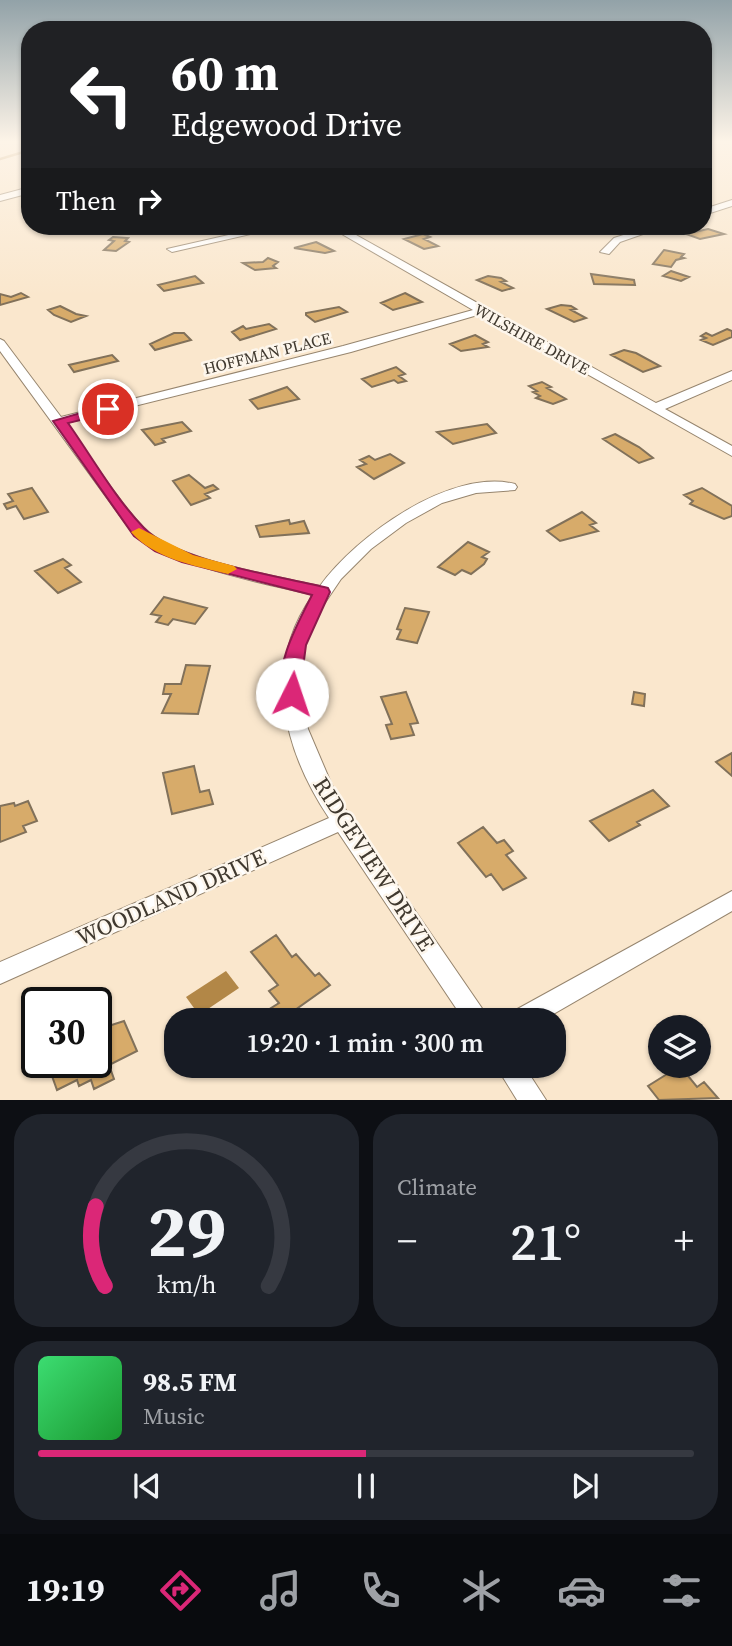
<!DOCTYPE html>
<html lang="en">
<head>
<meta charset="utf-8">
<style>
	body { margin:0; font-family:"Source Serif 4",serif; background:#20242c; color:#f1f3f6; height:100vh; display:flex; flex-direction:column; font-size:26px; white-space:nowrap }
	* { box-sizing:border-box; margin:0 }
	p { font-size:23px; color:#9ea1a6 }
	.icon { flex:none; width:38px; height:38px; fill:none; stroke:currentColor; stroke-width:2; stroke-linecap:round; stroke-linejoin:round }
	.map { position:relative; height:1100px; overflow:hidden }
	.panel { display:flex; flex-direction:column; gap:14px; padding:14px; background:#0d0f14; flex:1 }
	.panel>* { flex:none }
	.banner { position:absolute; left:21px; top:21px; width:691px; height:214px; border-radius:28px; box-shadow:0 2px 5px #0004; background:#202124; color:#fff; overflow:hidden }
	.buttons { position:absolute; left:648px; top:1015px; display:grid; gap:14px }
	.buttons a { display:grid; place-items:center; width:63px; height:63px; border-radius:50%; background:#171b24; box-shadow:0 2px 5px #0004; font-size:35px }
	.speed { position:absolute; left:21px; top:987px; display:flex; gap:14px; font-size:35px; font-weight:700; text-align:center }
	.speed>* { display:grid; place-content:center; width:91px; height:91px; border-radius:50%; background:#171b24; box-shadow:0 2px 5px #0004; line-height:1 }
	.speed .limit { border:4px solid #111; border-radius:10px; background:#fff; color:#111 }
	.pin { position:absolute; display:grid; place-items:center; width:60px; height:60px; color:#fff; margin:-30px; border:4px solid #fff; border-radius:50%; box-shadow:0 2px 7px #0007 }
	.me { position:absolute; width:77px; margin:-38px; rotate:4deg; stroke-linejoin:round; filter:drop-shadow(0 0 5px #0008) }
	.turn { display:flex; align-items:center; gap:24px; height:147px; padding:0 35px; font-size:32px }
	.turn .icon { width:91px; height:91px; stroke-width:2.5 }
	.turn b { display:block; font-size:49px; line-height:60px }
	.then { display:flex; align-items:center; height:66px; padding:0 35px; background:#0003; gap:14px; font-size:26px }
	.big { font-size:52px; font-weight:600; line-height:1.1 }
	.panel .card { flex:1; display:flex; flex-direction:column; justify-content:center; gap:10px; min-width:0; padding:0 24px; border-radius:28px; background:#20242c }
	.panel .dial { align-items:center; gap:0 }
	.dial svg { height:182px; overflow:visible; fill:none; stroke:#363941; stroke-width:7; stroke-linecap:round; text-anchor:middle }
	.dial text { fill:#f1f3f6; stroke:none }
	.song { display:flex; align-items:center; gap:21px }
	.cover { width:84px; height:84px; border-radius:10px; background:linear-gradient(135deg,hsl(140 70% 55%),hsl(130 70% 35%)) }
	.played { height:7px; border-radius:4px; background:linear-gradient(90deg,#db2777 50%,#363941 50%) }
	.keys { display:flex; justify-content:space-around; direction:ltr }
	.heat { display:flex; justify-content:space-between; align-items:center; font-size:38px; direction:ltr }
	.panel .tiles { flex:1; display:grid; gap:14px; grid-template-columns:1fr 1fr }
	.card:last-child { grid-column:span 2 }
	.trip { position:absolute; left:164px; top:1008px; width:402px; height:70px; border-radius:28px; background:#171b24; box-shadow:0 2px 5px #0004; font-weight:600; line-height:70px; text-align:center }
	.menu { display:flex; height:112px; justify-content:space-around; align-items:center; background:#090b0e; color:#9ea1a6 }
	.menu .icon { width:49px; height:49px }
	.menu .current { color:#db2777 }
	.menu b { font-size:32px; color:#f1f3f6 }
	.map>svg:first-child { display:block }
</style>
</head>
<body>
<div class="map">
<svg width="732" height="1100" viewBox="0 0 732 1100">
	<rect width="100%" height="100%" fill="#fae7cd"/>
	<!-- water -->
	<path fill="#b28747" d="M226,971l13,17 -40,27 -13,-18z"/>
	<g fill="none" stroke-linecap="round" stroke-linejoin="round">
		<!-- stream -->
		<path stroke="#b28747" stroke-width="2.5" d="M0,159l30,-9"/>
	</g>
	<!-- building -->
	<path fill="#d7ab6a" stroke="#81715a" stroke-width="2" d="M708,229l16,5 -24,5 -14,-5z
		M423,234l7,3 -6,2 14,7 -14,3 -20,-10z
		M113,237l15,1 -3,3 4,1 -13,9 -12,-1 10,-9 -5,-1z
		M316,242l18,9 -9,2 -31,-5z
		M664,250l20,4 -3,3 3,1 -8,2 -5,7 -18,-3z
		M268,258l10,4 -5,4 3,2 -21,2 -12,-7 20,-1z
		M671,271l18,6 -8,4 -18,-5z
		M591,274l43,6 1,5 -41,-1z
		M195,276l8,7 -39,8 -6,-6z
		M488,276l13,2 5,3 -5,1 12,6 -11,3 -25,-11z
		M21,293l7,4 -28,8v-11l11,3z
		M405,293l17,9 -29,8 -12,-7z
		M561,305l10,1 5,3 -5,1 15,8 -12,4 -27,-13z
		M60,306l16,8 10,2 -15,6 -17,-7 -6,-5z
		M339,307l8,5 -32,10 -9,-7v-2z
		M269,324l7,5 -36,11 -8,-8 11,-6 3,3z
		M727,329l5,2v6l-19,8 -12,-5 5,-2 -5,-2 5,-3 6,3z
		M174,333h10l7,7 -36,10 -5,-6z
		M475,335l13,7 -5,2 5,3 -27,4 -11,-7z
		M624,350l12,3 24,13 -17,6 -32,-17z
		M112,355l6,6 -44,11 -5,-7z
		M396,367l9,7 -6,2 7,5 -8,2 -4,-3 -22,7 -10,-8z
		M542,382l9,5 -4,1 19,11 -13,5 -17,-6 4,-2 -7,-4 4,-1 -8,-5z
		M287,387l12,12 -41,10 -8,-9z
		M182,422l9,9 -29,8 3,3 -10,3 -13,-15z
		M487,424l9,9 -43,11 -16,-12z
		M615,434l24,13 14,11 -14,5 -36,-24z
		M390,454l14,9 -30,16 -17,-12 9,-3 -6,-4 9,-4 6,4z
		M189,475l16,13 8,-3 5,4 -13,5 5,4 -19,7 -18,-24z
		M32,488l16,24 -24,7 -8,-13 -9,3 -3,-5 9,-3 -5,-7z
		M702,488l30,18v10l-8,3 -34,-15 3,-3 -9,-6z
		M582,512l14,11 -6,2 8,6 -38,10 -13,-10z
		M289,520l1,4 14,-3 5,12 -49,4 -4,-11z
		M468,542l21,10 -7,5 5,2 -3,5 -13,10 -9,-4 -7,5 -17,-8z
		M63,559l8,6 -6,3 16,14 -23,11 -23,-22z
		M164,597l27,7 16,4 -12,16 -22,-5 -5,6 -12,-3 5,-6 -10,-2z
		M405,608l24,4 -12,31 -20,-4 4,-9 -4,-1z
		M186,665l24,1 -12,48 -36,-1 9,-19h-8l2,-10h16z
		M406,692l12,31 -8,1 4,11 -23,4 -5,-14 6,-1 -11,-27z
		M634,692l11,2 -1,12 -12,-2z
		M732,753v23l-16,-14z
		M194,766l6,26 9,-2 4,14 -41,10 -9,-41z
		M653,790l16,16 -32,16 3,3 -31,16 -19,-20z
		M28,801l9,20 -14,5 3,6 -26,10v-36l14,-3 1,3z
		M483,827l14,16 7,-3 9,11 -7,4 20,23 -23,12 -12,-16 -5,3 -28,-34z
		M276,935l16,22 4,-3 19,22 4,-3 11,12 -49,35h-4l-9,-10 11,-7 -10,-12 9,-6 -27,-33z
		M124,1021l13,30 -28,14 5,14 -20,10 -3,-9 -12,6 -2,-6 -20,10 -10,-28h49v-32z
		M680,1066l17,21 7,-5 14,16 -59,2 -11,-14z"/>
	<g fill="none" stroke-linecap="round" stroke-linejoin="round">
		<!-- minor casing -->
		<g stroke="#96856e" stroke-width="2">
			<path id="minor" d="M30,187v6l-30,8v-6z
				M732,200v6l-28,9v-6z
				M268,226h17l-113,26 -5,-3z
				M328,226h12l316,177 76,-32v9l-67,29 67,37v10l-251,-142 -130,38 -285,71c25,34 48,73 77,104 31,33 132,49 177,59 36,-50 130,-118 195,-102l2,3 -2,3 -39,3 -34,10 -36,20 -35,26 -30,30 -21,31 -15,35 -5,36 8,48 29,68 153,223h-26l-126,-188 -338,152v-22l329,-144c-46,-69 -67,-152 -16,-223 -62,-15 -124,-25 -179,-60l-134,-184v-12l4,2 57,76 282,-71 130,-36z
				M652,226h14l-46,16 -11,12 -9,-2 14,-14z
				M732,891v20l-189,109h-34l3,-8z
				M496,1066h28l22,34h-29z"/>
		</g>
		<!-- minor -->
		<use href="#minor" fill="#fff" fill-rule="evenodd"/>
	</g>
	<!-- sky -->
	<linearGradient id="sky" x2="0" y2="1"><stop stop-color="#92a2a8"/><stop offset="0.48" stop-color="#fdf4e8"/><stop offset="1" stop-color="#fdf4e8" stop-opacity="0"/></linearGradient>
	<rect width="732" height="295" fill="url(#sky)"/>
	<!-- route -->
	<path fill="#db2777" stroke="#8e194d" stroke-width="2" d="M108,405l5,1v6l-45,11c24,34 47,75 76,105 32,34 137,48 184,60l2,4 -24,53 -7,53h-14c-15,-26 15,-79 27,-103l-130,-33 -27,-11 -21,-15 -81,-115z"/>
	<!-- slow -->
	<path fill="#f59e0b" d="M139,528l54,27 41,11 3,3 -9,5c-32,-8 -74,-15 -97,-42z"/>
	<g text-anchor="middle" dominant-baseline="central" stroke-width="5" stroke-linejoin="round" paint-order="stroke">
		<!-- far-street labels -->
		<g font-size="16" fill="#40392f" stroke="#fdf6ec">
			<text transform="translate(532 339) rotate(29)">WILSHIRE DRIVE</text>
			<text transform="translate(267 353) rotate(-14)">HOFFMAN PLACE</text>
		</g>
		<!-- near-street labels -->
		<g font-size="23" fill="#40392f" stroke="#fdf6ec">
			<text transform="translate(374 864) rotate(57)">RIDGEVIEW DRIVE</text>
			<text transform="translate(171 897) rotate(-24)">WOODLAND DRIVE</text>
		</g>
	</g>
</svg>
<div class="buttons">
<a><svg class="icon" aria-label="layers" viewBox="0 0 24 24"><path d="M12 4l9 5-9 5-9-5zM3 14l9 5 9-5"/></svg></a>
</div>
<div class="speed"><div class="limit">30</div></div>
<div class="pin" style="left:108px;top:409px;background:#d93025"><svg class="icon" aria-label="arrive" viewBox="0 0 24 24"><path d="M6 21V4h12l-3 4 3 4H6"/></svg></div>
<svg class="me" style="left:292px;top:694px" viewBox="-20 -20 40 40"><circle r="19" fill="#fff"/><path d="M0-13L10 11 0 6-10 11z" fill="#db2777"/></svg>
<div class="trip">19:20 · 1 min · 300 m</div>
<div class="banner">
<div class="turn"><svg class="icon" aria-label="left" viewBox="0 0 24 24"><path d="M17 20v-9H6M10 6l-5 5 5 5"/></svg><div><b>60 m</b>Edgewood Drive</div></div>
<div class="then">Then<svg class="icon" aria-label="right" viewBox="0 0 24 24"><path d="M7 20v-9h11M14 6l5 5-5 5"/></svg></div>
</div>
</div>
<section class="panel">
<div class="tiles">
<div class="card dial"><svg viewBox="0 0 100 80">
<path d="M14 69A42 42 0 1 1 86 69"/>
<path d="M14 69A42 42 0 0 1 10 34" stroke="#db2777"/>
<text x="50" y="56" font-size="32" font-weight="700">29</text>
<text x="50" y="72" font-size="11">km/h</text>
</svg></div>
<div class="card"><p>Climate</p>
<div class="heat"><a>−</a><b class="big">21°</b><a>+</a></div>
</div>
<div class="card">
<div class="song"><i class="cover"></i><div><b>98.5 FM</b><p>Music</p></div></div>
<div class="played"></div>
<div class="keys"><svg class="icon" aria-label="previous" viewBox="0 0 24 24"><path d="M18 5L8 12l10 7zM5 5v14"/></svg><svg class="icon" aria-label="pause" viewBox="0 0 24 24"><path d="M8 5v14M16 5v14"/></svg><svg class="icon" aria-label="next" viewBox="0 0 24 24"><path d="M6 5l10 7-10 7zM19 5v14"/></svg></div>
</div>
</div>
</section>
<nav class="menu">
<b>19:19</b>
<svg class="icon current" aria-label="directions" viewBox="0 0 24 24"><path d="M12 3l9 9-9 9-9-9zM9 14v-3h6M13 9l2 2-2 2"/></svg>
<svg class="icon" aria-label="music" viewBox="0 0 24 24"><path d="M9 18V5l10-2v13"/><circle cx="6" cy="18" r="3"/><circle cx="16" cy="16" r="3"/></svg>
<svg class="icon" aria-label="phone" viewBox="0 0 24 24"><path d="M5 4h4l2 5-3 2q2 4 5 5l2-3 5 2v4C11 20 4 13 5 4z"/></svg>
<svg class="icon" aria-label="climate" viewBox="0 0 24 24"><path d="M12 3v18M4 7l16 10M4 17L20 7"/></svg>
<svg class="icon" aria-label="car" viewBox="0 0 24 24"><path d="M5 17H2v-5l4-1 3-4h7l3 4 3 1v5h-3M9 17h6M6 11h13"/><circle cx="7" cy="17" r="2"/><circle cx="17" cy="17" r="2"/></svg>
<svg class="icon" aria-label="filters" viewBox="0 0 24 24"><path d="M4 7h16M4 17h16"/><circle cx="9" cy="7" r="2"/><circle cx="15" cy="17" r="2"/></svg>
</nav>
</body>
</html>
